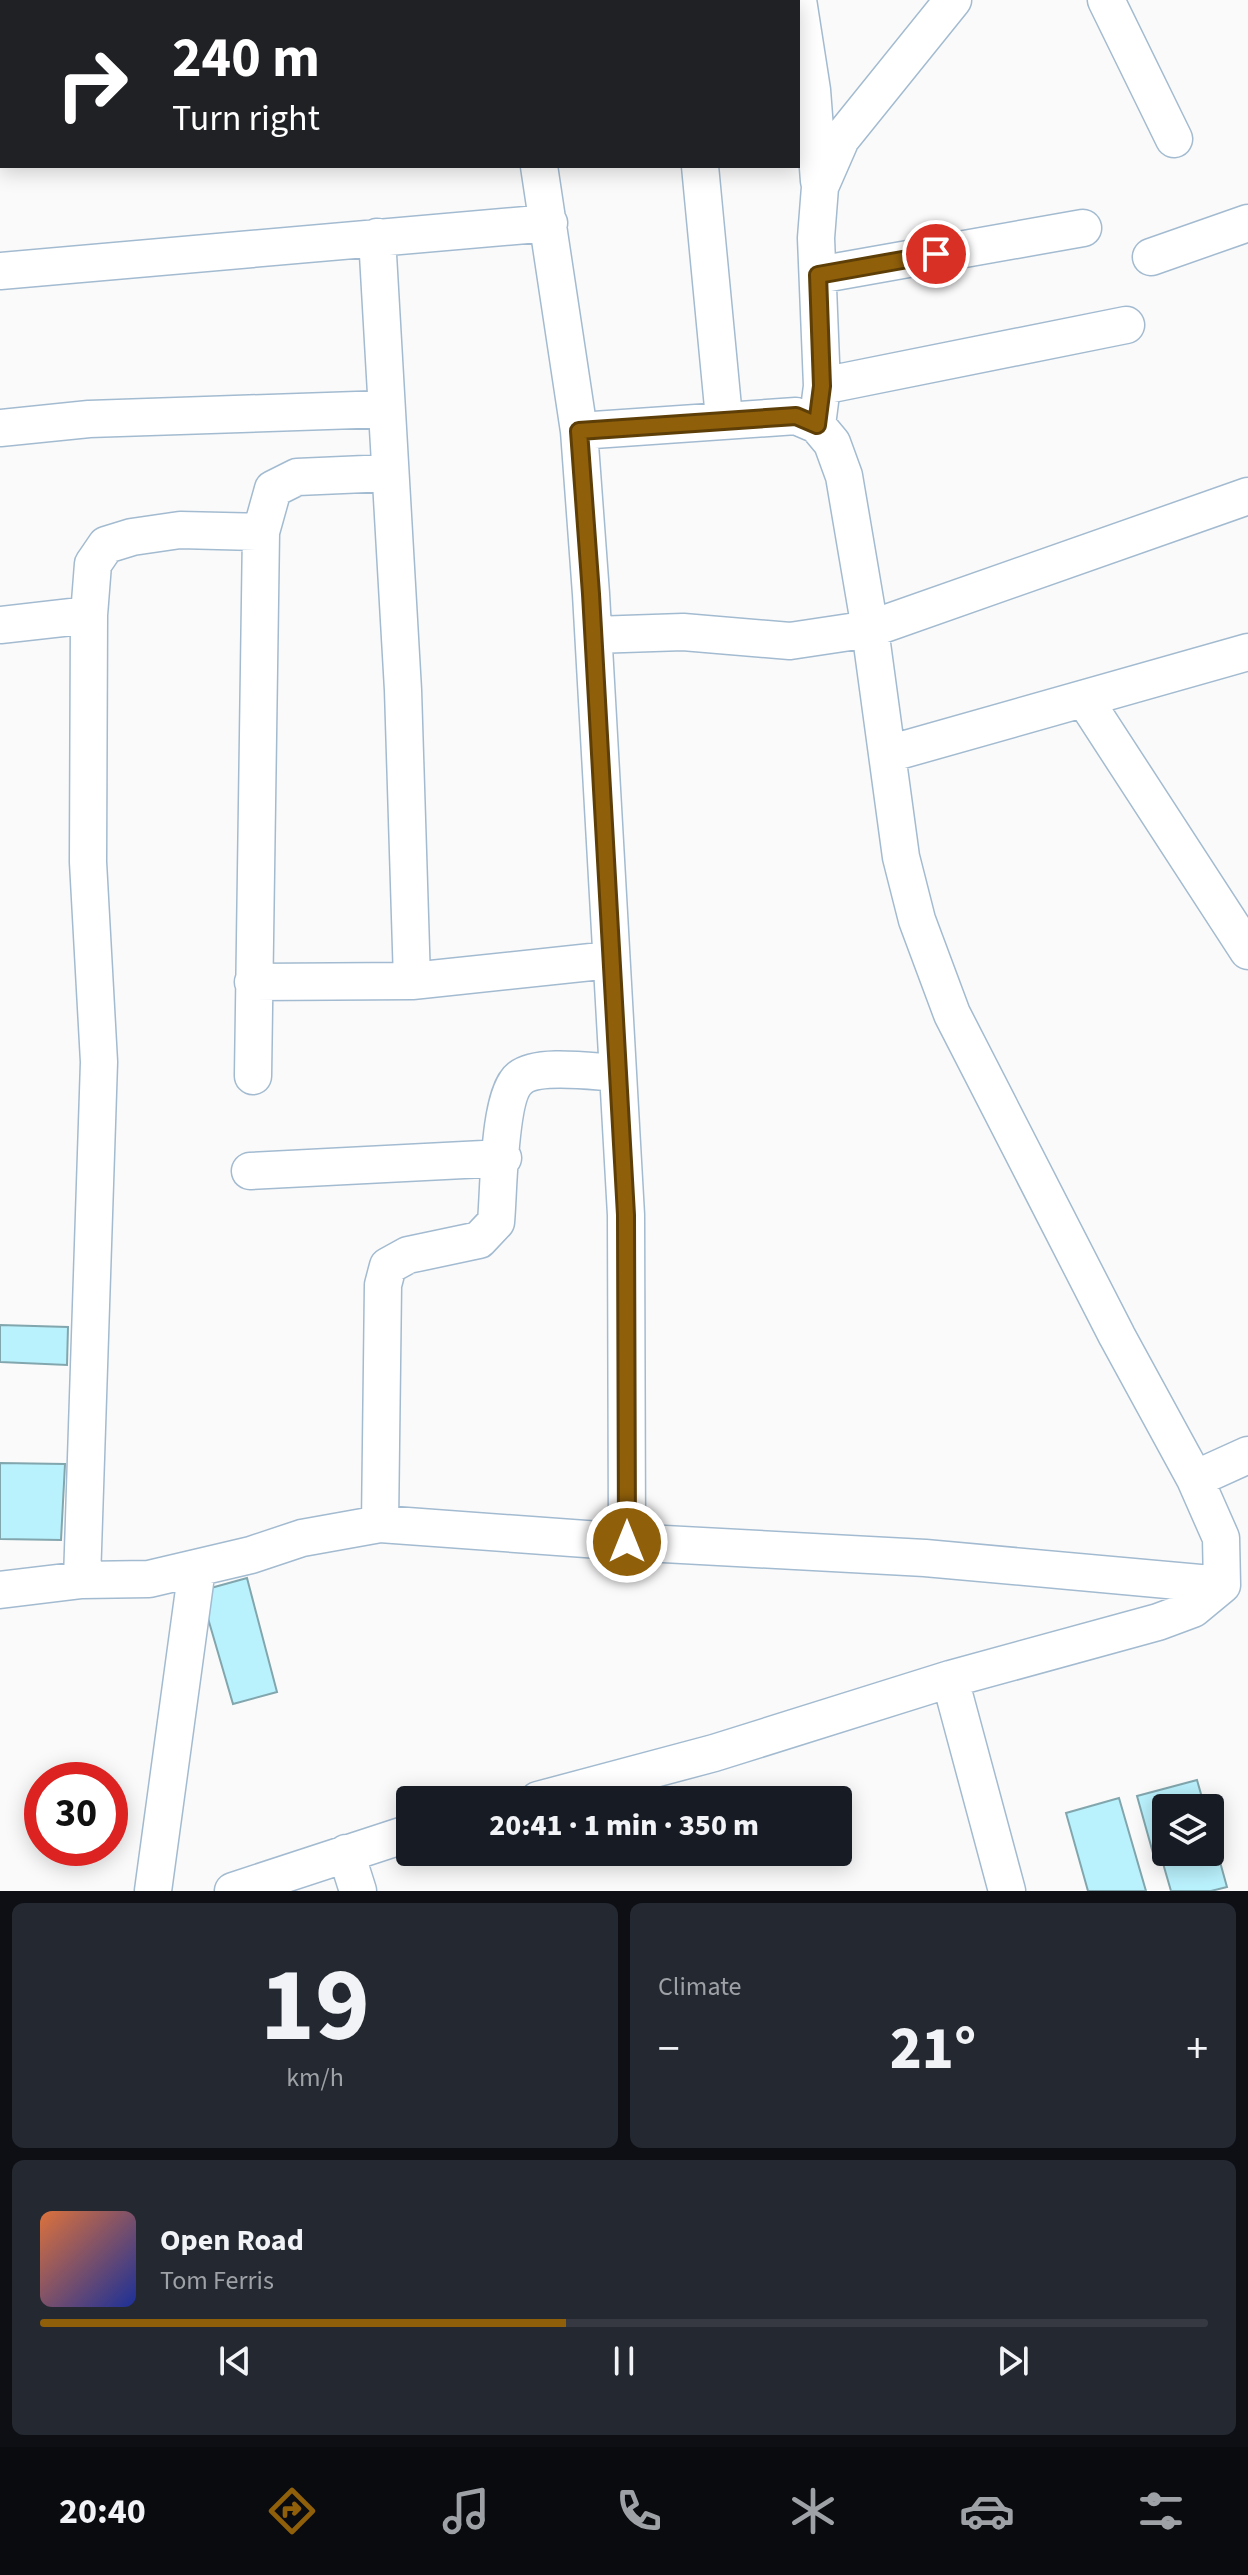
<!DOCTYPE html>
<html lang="en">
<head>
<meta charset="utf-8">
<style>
	body { margin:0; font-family:"Source Sans 3",sans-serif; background:#242831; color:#f1f3f6; height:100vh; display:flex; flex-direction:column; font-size:30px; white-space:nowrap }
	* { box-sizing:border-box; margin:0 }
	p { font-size:26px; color:#9ea1a6 }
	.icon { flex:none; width:44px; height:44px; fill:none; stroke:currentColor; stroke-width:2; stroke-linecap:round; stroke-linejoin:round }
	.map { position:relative; height:1891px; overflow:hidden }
	.side { display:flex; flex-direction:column; gap:12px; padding:12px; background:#0d0f14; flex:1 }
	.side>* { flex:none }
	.top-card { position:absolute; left:0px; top:0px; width:800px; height:168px; box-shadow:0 4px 20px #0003; background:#202124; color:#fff; overflow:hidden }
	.tools { position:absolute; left:1152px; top:1794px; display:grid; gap:16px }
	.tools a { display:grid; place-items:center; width:72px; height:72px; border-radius:8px; background:#171b24; box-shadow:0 4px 20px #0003; font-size:40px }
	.speed { position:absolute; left:24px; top:1762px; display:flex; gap:16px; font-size:40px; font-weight:700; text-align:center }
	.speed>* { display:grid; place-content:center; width:104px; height:104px; border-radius:50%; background:#171b24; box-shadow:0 4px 20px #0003; line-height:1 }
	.speed .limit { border:12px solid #d22; background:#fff; color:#111 }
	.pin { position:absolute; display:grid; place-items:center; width:68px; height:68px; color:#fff; margin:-34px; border:4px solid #fff; border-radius:50%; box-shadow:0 2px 8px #0007 }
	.me { position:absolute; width:88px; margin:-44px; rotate:0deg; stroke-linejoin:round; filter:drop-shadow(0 0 6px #0008) }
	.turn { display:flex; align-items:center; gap:28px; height:168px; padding:0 40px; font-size:36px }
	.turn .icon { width:104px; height:104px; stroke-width:2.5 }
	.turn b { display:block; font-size:56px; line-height:68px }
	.big { font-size:60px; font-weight:800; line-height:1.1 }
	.side .widget { flex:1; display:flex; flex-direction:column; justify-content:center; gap:12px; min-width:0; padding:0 28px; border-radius:12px; background:#242831 }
	.side .dial { align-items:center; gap:0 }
	.dial b { font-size:104px; line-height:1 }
	.song { display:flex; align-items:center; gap:24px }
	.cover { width:96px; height:96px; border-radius:12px; background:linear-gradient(135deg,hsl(20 70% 55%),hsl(230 70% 35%)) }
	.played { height:8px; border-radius:4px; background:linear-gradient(90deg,#8f5f0a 45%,#363941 45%) }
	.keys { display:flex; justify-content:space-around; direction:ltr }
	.heat { display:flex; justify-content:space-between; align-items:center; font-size:44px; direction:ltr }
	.side .tiles { flex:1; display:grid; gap:12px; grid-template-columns:1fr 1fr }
	.widget:last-child { grid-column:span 2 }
	.trip { position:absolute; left:396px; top:1786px; width:456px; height:80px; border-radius:8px; background:#171b24; box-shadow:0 4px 20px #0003; font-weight:800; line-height:80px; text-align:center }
	.tab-bar { display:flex; height:128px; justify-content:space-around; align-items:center; background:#090b0e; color:#9ea1a6 }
	.tab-bar .icon { width:56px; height:56px }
	.tab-bar .active { color:#8f5f0a }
	.tab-bar b { font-size:36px; color:#f1f3f6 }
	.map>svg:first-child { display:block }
</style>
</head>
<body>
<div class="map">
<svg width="1248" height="1891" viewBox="0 0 1248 1891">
	<rect width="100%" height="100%" fill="#fafafa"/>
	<!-- building -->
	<path fill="#b9f1fc" stroke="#82a6ad" stroke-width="2" d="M0,1325l68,2 -1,38 -67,-3z
		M0,1463l65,1 -4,76 -61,-1z
		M247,1578l30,114 -44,12 -33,-113z
		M1197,1780l8,28h-39v44h44v-26l17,61 -16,4h-40l-11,-38h-7l-16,-57z
		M1119,1798l27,93h-58l-22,-78z"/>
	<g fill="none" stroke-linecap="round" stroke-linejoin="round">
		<!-- street casing -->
		<g stroke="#a3bbd0" stroke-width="39">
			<path id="street" d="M508,0v2
				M671,0v2
				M798,0l14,90 7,91
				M1106,0l68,139
				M539,166l40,265 12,163 35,621 1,327
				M700,166l24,252
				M377,237l26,453 9,291
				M1151,257l97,-34
				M0,271l549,-48
				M818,275l265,-47
				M822,386l304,-61
				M817,425l5,-39 -6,-148 4,-51 21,-48 112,-139
				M0,428l89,-9 297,-10
				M0,625l89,-10
				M594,635l89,-3 107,9 80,-12 378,-133
				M1085,700l163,251
				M888,754l360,-102
				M253,982l159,-1 198,-21
				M253,1076l8,-544 12,-43 24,-12 91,-4
				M250,1171l253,-13
				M1195,1479l53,-24
				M380,1524l3,-239 5,-19 20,-11 71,-15 17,-18c3,-30 2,-127 24,-144 19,-15 74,-6 98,-5
				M82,1580l17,-518 -11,-200 1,-247 4,-51 13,-19 26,-8 48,-7 81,2
				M0,1590l82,-10 67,-1 102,-24 51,-17 78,-14 247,18 298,16 297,27
				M950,1679l57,212
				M538,1800l176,-47 236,-74 208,-57 35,-13 29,-24 -1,-47 -26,-59 -78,-143 -165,-322 -35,-94 -16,-63 -31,-228 -26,-153 -12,-33 -15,-18 -21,-9 -217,15
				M346,1853l12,38
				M153,1891l44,-323
				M233,1891l177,-58"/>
		</g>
		<!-- street -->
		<use href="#street" stroke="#fff" stroke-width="36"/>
	</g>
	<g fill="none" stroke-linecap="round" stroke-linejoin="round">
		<!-- route casing -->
		<g stroke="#5d3e06" stroke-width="20">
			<path id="route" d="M627,1542l-1,-327 -35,-621 -12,-163 217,-15 21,9 5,-39 -4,-111 118,-21"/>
		</g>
		<!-- route -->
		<use href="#route" stroke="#8f5f0a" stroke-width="14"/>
	</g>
</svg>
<div class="tools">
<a><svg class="icon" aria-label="layers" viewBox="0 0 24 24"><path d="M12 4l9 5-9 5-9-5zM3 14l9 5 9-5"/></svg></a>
</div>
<div class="speed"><div class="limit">30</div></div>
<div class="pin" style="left:936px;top:254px;background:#d93025"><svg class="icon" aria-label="arrive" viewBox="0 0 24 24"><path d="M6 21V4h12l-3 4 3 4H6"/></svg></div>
<svg class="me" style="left:627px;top:1542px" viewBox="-20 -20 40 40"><circle r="17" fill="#8f5f0a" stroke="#fff" stroke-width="3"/><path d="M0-11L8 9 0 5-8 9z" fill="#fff"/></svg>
<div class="trip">20:41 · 1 min · 350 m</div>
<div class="top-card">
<div class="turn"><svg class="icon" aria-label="right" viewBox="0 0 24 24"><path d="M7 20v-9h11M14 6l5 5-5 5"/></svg><div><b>240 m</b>Turn right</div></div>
</div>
</div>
<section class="side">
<div class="tiles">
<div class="widget dial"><b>19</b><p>km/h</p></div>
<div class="widget"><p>Climate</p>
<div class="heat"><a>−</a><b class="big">21°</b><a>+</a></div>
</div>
<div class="widget">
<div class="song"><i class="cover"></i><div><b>Open Road</b><p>Tom Ferris</p></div></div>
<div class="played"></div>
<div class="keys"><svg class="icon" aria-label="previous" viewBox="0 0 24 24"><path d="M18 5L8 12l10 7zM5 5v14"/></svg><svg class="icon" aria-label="pause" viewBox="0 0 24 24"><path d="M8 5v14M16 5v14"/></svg><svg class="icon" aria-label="next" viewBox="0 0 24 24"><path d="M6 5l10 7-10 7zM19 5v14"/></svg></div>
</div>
</div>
</section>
<nav class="tab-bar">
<b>20:40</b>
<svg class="icon active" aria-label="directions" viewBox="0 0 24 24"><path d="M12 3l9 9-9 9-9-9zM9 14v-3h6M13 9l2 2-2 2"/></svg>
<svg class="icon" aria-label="music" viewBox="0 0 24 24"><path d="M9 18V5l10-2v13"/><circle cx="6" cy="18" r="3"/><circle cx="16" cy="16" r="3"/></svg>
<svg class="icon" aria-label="phone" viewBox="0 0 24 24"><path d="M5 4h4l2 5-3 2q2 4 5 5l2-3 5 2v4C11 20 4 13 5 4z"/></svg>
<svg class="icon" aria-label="climate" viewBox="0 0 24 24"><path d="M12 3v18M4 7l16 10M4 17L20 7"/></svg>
<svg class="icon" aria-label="car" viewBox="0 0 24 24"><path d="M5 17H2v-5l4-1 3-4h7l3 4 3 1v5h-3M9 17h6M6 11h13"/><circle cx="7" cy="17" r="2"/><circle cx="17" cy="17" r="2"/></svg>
<svg class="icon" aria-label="filters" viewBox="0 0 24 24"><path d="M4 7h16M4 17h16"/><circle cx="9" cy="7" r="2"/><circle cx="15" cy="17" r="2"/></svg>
</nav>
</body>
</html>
